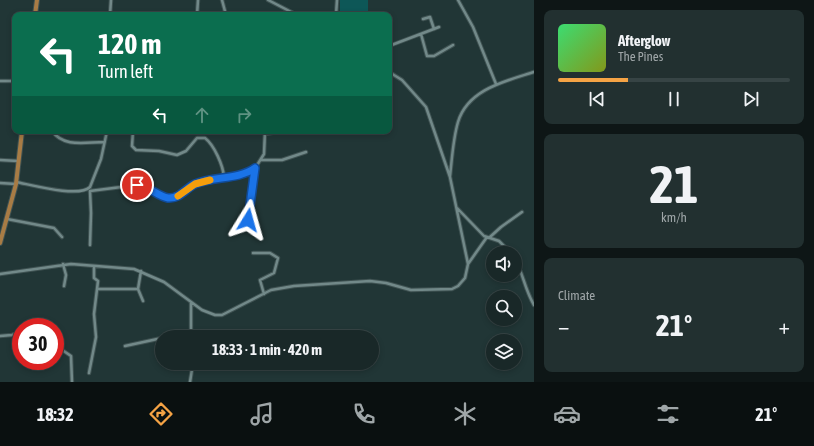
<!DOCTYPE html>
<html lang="en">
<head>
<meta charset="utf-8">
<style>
	body { margin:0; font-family:"Asap Condensed",sans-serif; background:#223030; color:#f1f3f6; height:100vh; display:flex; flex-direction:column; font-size:15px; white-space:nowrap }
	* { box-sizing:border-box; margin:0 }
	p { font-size:13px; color:#9fa6a8 }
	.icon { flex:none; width:22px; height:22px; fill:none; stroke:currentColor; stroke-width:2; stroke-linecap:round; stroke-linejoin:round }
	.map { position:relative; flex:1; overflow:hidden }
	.panel { display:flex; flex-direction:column; gap:10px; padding:10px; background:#0e1616; width:280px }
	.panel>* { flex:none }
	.guide { position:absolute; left:12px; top:12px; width:380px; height:122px; border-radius:8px; box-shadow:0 2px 6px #0003,0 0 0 1px #374445; background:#0b6e4f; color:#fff; overflow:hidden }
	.buttons { position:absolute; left:486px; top:246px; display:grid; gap:8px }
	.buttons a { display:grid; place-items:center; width:36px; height:36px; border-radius:50%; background:#192828; box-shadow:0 2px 6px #0003,0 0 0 1px #374445; font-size:20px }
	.speed { position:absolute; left:12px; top:318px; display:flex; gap:8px; font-size:20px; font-weight:700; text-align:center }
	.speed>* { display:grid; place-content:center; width:52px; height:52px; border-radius:50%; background:#192828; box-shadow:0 2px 6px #0003,0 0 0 1px #374445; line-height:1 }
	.speed .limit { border:6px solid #d22; background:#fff; color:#111 }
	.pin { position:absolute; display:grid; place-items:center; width:34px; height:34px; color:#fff; margin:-17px; border:2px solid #fff; border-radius:50%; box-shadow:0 1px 4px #0007 }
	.me { position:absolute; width:44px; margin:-22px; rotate:8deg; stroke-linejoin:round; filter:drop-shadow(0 0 3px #0008) }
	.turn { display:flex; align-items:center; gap:14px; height:84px; padding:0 20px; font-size:18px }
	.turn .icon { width:52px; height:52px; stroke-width:2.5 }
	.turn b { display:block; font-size:28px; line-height:34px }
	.lanes { display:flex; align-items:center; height:38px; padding:0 20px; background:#0003; justify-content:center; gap:20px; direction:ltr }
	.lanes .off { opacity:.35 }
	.big { font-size:30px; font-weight:700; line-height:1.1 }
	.panel .widget { flex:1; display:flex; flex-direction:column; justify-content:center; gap:6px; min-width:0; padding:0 14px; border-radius:8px; background:#223030 }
	.panel .dial { align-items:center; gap:0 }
	.dial b { font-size:52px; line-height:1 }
	.song { display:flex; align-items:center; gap:12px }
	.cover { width:48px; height:48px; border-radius:6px; background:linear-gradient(135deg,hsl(140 70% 55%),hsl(70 70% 35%)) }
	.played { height:4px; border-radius:2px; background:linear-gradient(90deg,#f5a345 30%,#374445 30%) }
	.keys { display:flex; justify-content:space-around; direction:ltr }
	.heat { display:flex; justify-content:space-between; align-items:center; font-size:22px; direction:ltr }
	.trip { position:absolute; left:155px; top:330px; width:224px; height:40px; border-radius:20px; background:#192828; box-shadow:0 2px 6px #0003,0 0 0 1px #374445; font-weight:700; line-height:40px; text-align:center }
	.tab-bar { display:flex; height:64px; justify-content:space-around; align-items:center; background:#0a1010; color:#9fa6a8 }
	.tab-bar .icon { width:28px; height:28px }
	.tab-bar .active { color:#f5a345 }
	.tab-bar b { font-size:18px; color:#f1f3f6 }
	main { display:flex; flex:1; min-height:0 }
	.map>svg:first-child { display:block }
</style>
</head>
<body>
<main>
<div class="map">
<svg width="534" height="382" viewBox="0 0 534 382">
	<rect width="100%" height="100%" fill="#213636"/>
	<!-- green -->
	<path fill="#0d5757" d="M340,0h28v15h-28z"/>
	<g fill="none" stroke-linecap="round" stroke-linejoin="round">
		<!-- minor casing -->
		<g stroke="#3f5252" stroke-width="4.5">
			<path id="minor" d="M222,0l4,15
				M268,0l29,15
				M458,0l15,27 23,57
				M110,15l1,-15
				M197,15l1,-15
				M336,15l1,-15
				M423,19l7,-2 4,12
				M421,34l6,22h7l19,-11
				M389,46l50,-19
				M0,81h15
				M52,131c12,17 34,11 52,11
				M133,131l-1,15 4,4 23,1 18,4 9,-4 11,-13h8c9,7 18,27 19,39
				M265,134l19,-3
				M0,160l18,1
				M261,160h21l24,-8
				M450,176c2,-17 3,-37 8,-54 10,-33 48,-41 76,-50
				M16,182c16,3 63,16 74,5l11,-28 6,-28
				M0,183l16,1
				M90,191l47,-6 11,2 15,9 11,1 23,-14 57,-13 10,-16 1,-23
				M457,208l27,28 15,5 12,12
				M7,219l47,9 8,9
				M248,220l7,-51
				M490,237l11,-10 21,-15
				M90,245l1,-32 -1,-22
				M253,253h17l8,5 -4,15 -14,7 4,14
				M515,259c8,14 10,31 19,46
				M63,264l3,11 -2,11
				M468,264l19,-27
				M141,271l-3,18 5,12
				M0,274l71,-10 63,5 30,13 38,28 13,5h7l49,-25 23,-4 76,-5 16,2 25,7 41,-1 6,-3 7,-8 3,-14 -18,-87 -24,-70 -24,-27 -13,-8
				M98,289h40
				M191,303v34
				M0,336l12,-1 9,-3
				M165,337l26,-4
				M55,345l16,11 1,26
				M125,346l37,-8
				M89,373l7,-36 -2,-23 4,-33 -4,-3v-12
				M190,382l3,-19"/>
		</g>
		<!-- trunk casing -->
		<g stroke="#3f5252" stroke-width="6">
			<path id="trunk" d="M35,15l2,-15
				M0,243l16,-59 6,-53"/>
		</g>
		<!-- minor -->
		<use href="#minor" stroke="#728989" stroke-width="2.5"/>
		<!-- trunk -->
		<use href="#trunk" stroke="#a87c45" stroke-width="4"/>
	</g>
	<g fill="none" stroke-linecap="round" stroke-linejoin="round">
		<!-- route casing -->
		<g stroke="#114b97" stroke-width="10">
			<path id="route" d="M137,185c12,1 20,11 31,13 12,1 18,-10 27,-14 19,-8 43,-4 60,-16l-7,52"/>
		</g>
		<!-- route -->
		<use href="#route" stroke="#1a73e8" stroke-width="7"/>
		<!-- slow -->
		<path stroke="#f59e0b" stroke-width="7" d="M178,196l17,-12 15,-4"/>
	</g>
</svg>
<div class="buttons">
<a><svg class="icon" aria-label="sound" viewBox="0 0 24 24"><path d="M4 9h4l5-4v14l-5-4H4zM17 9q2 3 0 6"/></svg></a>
<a><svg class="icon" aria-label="search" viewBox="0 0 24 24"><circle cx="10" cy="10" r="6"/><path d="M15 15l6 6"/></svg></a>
<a><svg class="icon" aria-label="layers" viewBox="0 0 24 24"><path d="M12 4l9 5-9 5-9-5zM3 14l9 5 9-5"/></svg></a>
</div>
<div class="speed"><div class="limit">30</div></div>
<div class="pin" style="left:137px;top:185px;background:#d93025"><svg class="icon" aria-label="arrive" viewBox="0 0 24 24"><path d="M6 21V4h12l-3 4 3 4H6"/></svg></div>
<svg class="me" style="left:248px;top:220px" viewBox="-20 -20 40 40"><path d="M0-17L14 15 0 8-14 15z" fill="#1a73e8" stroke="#fff" stroke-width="4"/></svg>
<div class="trip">18:33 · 1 min · 420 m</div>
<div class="guide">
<div class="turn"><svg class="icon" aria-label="left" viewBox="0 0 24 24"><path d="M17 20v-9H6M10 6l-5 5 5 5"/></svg><div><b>120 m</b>Turn left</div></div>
<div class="lanes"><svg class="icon" aria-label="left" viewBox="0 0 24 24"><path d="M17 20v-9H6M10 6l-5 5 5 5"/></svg><svg class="icon off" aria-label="ahead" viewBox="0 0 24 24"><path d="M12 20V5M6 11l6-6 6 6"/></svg><svg class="icon off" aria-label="right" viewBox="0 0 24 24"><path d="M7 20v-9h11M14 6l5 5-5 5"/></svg></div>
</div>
</div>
<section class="panel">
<div class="widget">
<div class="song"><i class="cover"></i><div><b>Afterglow</b><p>The Pines</p></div></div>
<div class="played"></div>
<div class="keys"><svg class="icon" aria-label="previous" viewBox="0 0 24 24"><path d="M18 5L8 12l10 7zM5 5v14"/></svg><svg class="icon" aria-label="pause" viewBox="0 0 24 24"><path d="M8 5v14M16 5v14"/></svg><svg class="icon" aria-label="next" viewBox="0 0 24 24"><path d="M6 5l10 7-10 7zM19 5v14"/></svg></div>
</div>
<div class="widget dial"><b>21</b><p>km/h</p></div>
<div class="widget"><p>Climate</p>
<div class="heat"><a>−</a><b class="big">21°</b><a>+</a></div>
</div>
</section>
</main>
<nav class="tab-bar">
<b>18:32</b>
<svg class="icon active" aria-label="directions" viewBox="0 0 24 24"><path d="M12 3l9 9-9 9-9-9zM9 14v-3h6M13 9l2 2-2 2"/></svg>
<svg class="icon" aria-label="music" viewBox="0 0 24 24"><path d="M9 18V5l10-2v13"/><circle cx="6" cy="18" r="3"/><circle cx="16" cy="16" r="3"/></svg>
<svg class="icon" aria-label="phone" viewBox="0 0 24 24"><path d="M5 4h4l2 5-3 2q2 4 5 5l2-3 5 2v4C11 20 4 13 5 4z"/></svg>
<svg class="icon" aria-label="climate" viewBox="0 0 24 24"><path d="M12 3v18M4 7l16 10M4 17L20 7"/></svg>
<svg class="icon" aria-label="car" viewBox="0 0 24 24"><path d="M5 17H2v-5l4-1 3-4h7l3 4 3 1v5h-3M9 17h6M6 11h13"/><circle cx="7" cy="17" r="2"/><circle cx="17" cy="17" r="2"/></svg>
<svg class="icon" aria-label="filters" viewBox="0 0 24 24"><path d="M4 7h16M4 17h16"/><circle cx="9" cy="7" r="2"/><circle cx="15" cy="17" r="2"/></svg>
<b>21°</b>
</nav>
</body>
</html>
